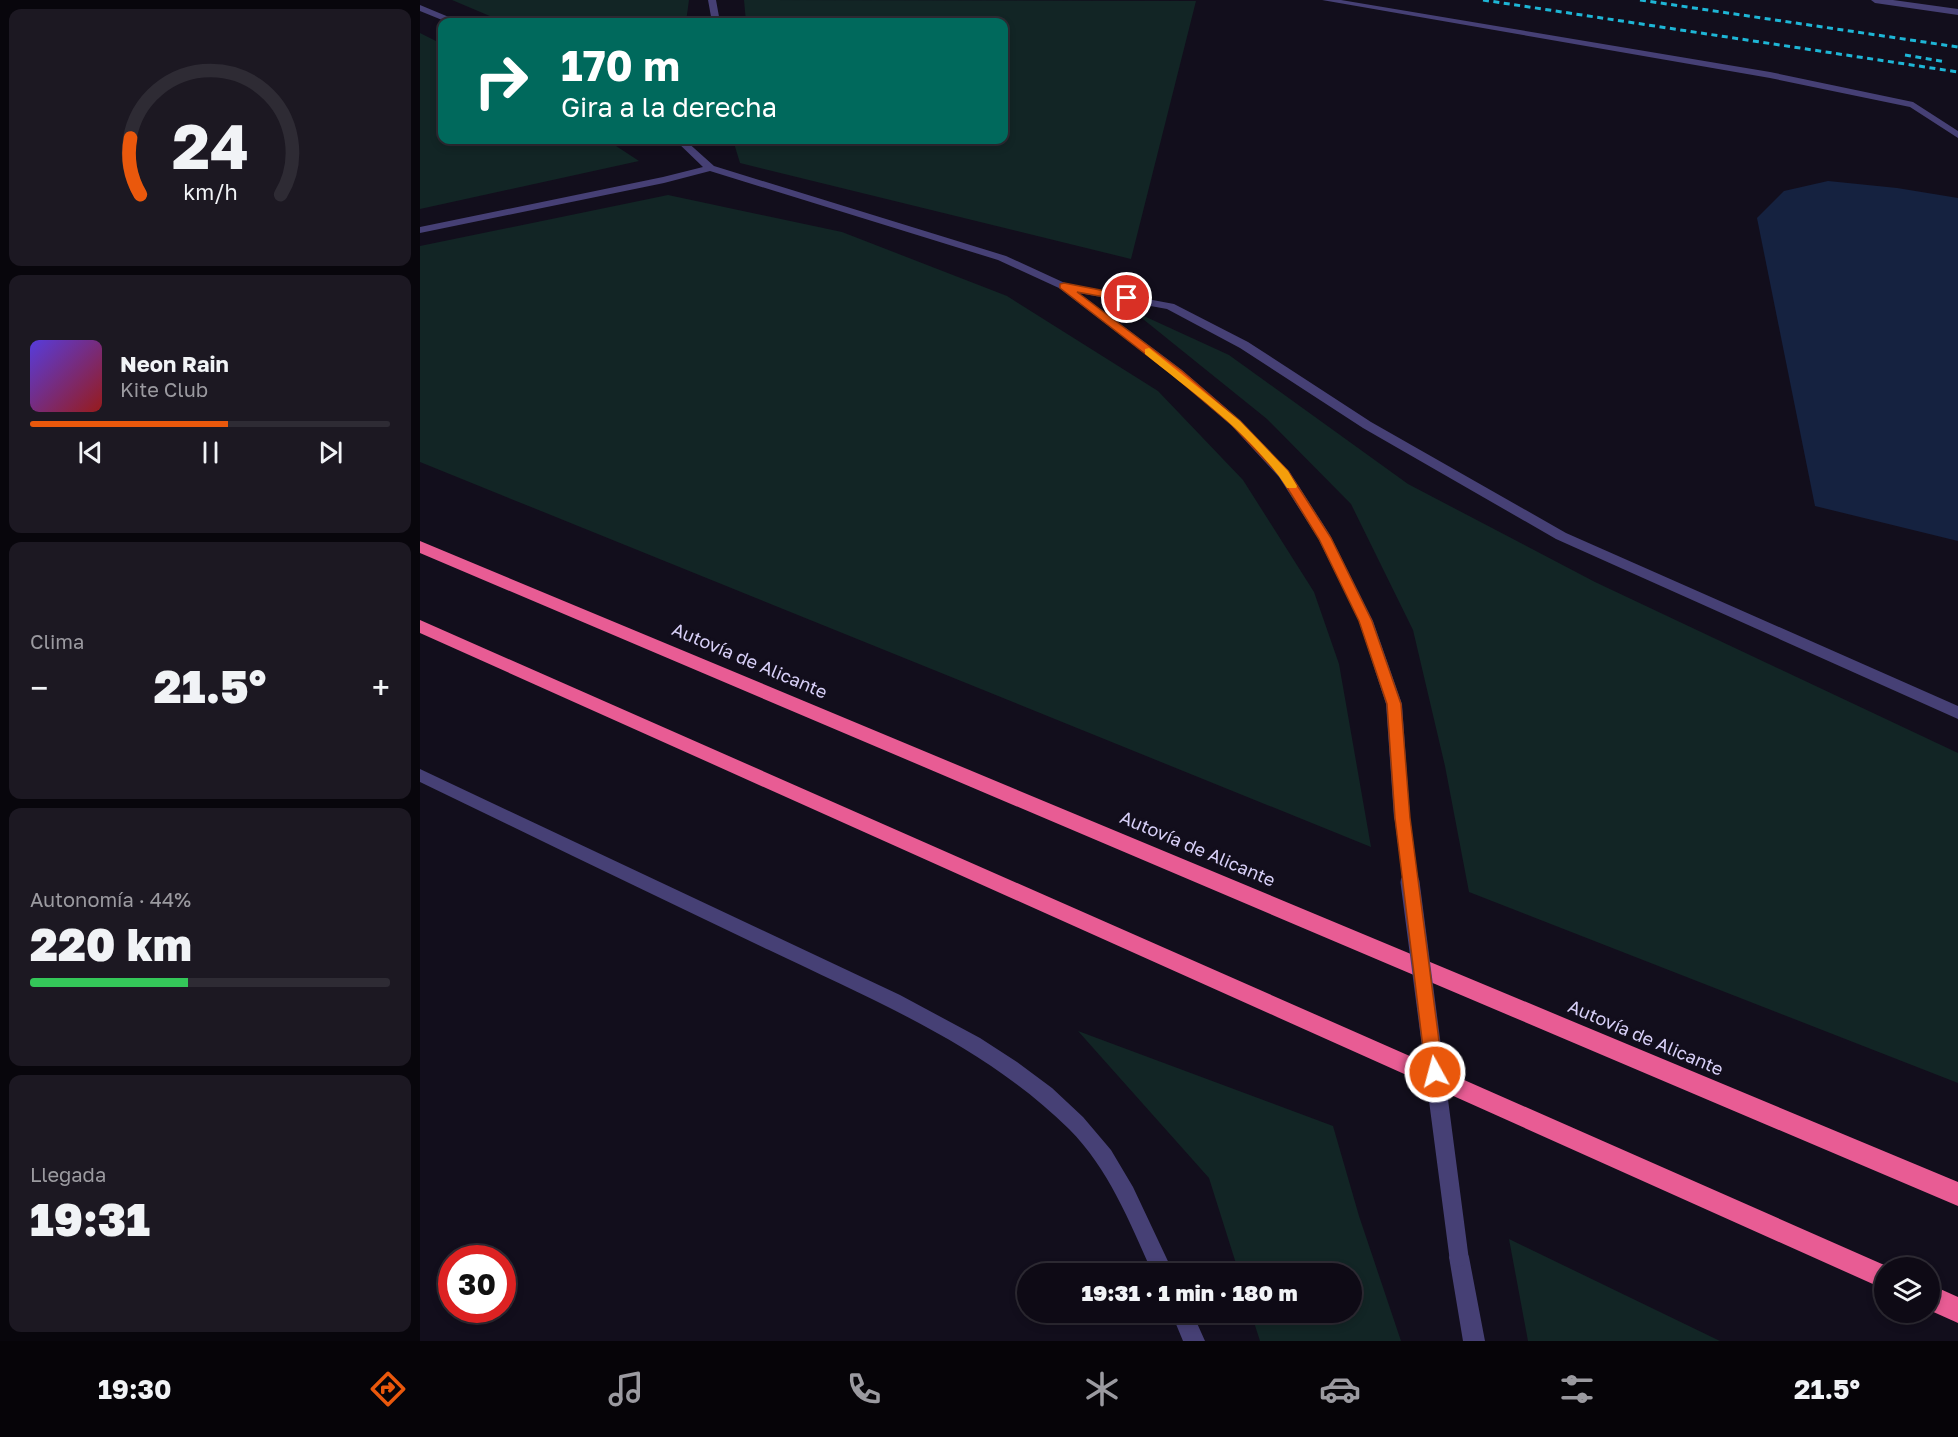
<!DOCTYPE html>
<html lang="es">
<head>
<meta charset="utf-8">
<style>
	body { margin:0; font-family:"Golos Text",sans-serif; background:#1c1822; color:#f1f3f6; height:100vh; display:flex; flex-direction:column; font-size:22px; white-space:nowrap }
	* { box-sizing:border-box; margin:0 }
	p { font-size:20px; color:#9b9aa0 }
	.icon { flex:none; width:33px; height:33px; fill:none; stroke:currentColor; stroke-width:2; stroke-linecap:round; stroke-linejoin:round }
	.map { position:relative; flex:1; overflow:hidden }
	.drawer { display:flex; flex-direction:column; gap:9px; padding:9px; background:#08060c; width:420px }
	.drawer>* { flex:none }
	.hud { position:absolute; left:18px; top:18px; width:570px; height:126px; border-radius:12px; box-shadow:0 3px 9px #0003,0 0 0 2px #2e2b34; background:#00695c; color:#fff; overflow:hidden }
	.controls { position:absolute; left:1454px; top:1257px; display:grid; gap:12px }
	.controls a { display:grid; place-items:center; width:66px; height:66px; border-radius:50%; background:#0e0a15; box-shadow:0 3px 9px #0003,0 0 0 2px #2e2b34; font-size:30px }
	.speed { position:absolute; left:18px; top:1245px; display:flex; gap:12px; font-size:30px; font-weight:700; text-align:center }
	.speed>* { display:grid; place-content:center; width:78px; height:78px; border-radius:50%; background:#0e0a15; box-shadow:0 3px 9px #0003,0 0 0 2px #2e2b34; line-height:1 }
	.speed .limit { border:9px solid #d22; background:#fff; color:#111 }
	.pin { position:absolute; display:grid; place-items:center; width:51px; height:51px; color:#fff; margin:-26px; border:3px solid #fff; border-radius:50%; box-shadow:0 2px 6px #0007 }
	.me { position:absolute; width:66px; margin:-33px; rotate:353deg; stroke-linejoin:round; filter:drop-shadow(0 0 4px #0008) }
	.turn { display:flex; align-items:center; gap:21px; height:126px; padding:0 24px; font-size:27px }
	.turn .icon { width:78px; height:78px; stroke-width:2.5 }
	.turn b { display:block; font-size:42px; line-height:51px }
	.big { font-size:45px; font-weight:800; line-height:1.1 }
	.drawer .widget { flex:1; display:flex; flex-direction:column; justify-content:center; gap:9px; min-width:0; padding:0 21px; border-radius:12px; background:#1c1822 }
	.drawer .dial { align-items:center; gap:0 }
	.dial svg { height:156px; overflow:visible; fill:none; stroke:#2e2b34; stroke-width:7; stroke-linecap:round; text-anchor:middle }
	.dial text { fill:#f1f3f6; stroke:none }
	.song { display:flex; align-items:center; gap:18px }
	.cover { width:72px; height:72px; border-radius:9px; background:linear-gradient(135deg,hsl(250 70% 55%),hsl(0 70% 35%)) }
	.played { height:6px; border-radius:3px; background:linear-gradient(90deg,#ea580c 55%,#2e2b34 55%) }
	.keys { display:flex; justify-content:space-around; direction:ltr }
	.heat { display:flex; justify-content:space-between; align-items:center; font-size:33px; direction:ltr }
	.charge { height:9px; border-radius:4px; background:linear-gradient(90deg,#34c759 44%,#2e2b34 0) }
	.trip { position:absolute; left:597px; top:1263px; width:345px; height:60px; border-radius:30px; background:#0e0a15; box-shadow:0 3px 9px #0003,0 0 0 2px #2e2b34; font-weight:800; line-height:60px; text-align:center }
	.tab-bar { display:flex; height:96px; justify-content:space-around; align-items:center; background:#060408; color:#9b9aa0 }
	.tab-bar .icon { width:42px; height:42px }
	.tab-bar .on { color:#ea580c }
	.tab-bar b { font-size:27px; color:#f1f3f6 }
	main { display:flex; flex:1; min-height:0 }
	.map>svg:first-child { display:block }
</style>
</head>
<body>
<main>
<section class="drawer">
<div class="widget dial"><svg viewBox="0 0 100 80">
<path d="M14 69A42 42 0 1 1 86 69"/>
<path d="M14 69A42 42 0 0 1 9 40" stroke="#ea580c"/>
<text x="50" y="56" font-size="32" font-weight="700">24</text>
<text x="50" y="72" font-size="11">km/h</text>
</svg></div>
<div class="widget">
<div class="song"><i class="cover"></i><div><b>Neon Rain</b><p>Kite Club</p></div></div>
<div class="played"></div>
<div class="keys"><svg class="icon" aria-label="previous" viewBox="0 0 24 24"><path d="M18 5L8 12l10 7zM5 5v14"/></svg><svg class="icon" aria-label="pause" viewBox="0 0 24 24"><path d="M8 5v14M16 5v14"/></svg><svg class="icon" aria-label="next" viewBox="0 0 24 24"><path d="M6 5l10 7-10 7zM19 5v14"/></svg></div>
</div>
<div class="widget"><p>Clima</p>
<div class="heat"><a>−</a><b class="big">21.5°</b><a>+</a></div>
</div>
<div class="widget"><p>Autonomía · 44%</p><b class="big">220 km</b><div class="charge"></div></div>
<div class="widget"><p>Llegada</p><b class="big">19:31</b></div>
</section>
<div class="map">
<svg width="1538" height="1341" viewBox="0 0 1538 1341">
	<rect width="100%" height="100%" fill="#120e1c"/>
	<!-- green -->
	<path fill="#122525" d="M32,0h237l-3,22h-182z
		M324,0l452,1 -65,258 -391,-96 -7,-23h271v-118h-258z
		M0,33l22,11v96h165l32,21 -219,48z
		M248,195l174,37 165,64 151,95 85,89 71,112 25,72 32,183 -951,-385v-216z
		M713,311l96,44 179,129 187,98 363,171v330l-489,-191 -24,-126 -32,-136 -62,-126 -84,-85z
		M658,1031l255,95 26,90 42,125h-141l-9,-28 101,-1v-38l-113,-1 -30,-95z
		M1089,1239l211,102h-192z"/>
	<!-- water -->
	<path fill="#152240" d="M1408,181l69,7 61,10v343l-143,-35 -58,-288 27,-27z"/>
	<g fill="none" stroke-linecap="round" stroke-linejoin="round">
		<!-- minor -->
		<path fill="#464075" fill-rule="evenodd" d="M288,0h8l4,22h-8z
			M902,0h19l429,72 143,30 45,29v7l-48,-31 -140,-29z
			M1451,0h22l65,9v6l-83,-12z
			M0,5l36,15 1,2h-10l-27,-11z
			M255,140h10l29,26 292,90 61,28 107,20 74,38 123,80 195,111 392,173v13l-402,-180 -193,-111 -123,-80 -73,-39 -88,-16 103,77 58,50 49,51 41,64 43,86 29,83 8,114 -2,5 -6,2 -6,-2 -2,-5 -8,-114 -27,-83 -41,-83 -39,-61 -47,-51 -58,-50 -115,-88 -61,-28 -288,-89 -46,12 -244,50v-6l243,-50 40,-10z
			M0,769l480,226 80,43 37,24 35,26 31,29 28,33 22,37 41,87h-21c-23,-51 -44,-105 -84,-145 -84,-83 -196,-129 -300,-179 -117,-55 -233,-112 -349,-168z
			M1039,1247l7,3 3,7 16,84h-22l-14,-84 3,-7z
			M751,1312h21l13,29h-22z"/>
		<!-- highway -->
		<path fill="#e85c94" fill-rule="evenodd" d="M0,541l1538,641v24l-1538,-653z
			M0,620l1471,648h-7v21l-1464,-656z
			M1509,1284l29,13v26l-29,-13z"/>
		<!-- rail -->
		<path stroke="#1eb6d6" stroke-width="3" stroke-dasharray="6 4.5" stroke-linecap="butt" d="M1063,0l475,72
			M1220,0l318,47
			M1485,55l41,7"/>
		<!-- minor-bridge-far1 -->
		<path stroke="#464075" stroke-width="15" d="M982,818l9,66"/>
		<!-- minor-bridge -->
		<path stroke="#464075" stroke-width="19" d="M990,882l49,375"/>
	</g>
	<!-- route -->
	<path fill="#ea580c" stroke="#983908" stroke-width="1.5" d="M644,283l67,13 1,2 -5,3 -50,-9 105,79 58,50 48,50 43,67 41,83 29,83 9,114 33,254 -2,6 -6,2 -6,-2 -3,-6 -31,-254 -8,-114 -28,-83 -40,-82 -39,-63 -48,-51 -58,-49 -114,-88v-4z"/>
	<!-- slow -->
	<path fill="#f59e0b" d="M729,348l91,73 48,50 9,15 -1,2h-9c-35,-54 -93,-94 -142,-134v-5z"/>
	<g text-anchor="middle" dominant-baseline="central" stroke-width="6" stroke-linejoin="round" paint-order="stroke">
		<!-- street labels -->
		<g font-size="18" fill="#d8d0f8" stroke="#120e1c">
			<text transform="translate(330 660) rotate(23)">Autovía de Alicante</text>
			<text transform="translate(778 848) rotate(23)">Autovía de Alicante</text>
			<text transform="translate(1226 1037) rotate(23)">Autovía de Alicante</text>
		</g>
	</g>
</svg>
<div class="controls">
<a><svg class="icon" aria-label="layers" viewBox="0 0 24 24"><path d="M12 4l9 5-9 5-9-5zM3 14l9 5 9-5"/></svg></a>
</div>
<div class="speed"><div class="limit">30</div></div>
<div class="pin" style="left:707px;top:298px;background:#d93025"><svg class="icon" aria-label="arrive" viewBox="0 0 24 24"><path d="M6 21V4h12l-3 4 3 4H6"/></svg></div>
<svg class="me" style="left:1015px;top:1072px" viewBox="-20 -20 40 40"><circle r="17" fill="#ea580c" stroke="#fff" stroke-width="3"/><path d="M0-11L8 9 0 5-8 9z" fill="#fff"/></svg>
<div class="trip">19:31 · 1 min · 180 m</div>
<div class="hud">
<div class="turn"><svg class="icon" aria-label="right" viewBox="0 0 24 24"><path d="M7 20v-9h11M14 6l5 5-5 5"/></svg><div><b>170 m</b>Gira a la derecha</div></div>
</div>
</div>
</main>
<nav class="tab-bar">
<b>19:30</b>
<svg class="icon on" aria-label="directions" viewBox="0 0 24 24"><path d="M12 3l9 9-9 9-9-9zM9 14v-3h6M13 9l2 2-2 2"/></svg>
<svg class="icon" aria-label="music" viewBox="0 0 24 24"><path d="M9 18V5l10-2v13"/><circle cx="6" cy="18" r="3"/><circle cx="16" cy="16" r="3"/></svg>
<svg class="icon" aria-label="phone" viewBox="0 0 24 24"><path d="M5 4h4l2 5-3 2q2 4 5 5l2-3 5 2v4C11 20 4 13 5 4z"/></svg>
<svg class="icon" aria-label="climate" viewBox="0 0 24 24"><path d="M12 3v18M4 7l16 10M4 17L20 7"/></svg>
<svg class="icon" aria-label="car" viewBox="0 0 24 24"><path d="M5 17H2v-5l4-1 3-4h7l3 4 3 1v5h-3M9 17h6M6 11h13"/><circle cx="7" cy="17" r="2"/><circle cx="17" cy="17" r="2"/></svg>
<svg class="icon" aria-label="filters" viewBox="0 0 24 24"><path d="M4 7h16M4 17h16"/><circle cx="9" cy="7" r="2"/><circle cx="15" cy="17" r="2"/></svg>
<b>21.5°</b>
</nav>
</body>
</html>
